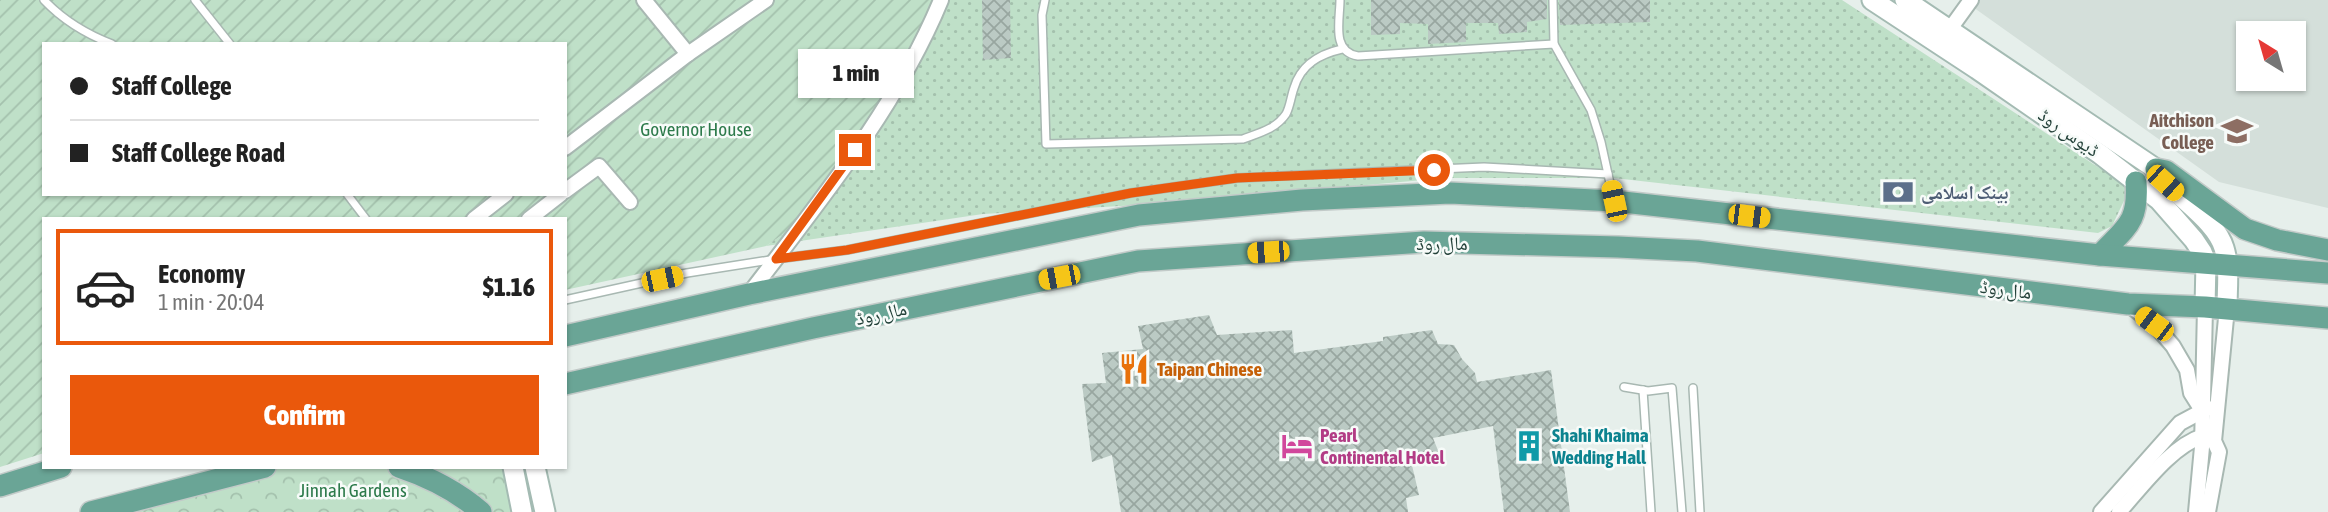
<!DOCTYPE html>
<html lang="en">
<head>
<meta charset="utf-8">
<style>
  body { margin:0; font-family:"Asap Condensed","Noto Naskh Arabic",sans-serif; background:#f6f6f6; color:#222; height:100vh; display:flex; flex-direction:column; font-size:26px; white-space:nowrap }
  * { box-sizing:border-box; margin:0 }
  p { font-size:23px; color:#767676 }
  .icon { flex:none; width:38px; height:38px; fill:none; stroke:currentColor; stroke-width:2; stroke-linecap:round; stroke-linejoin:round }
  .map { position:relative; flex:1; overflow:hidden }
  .details { position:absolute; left:42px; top:217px; width:525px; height:252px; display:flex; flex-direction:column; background:#fff; border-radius:0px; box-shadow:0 2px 5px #0004 }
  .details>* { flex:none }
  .guide { position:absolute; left:42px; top:42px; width:525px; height:154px; border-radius:0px; box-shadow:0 2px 5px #0004; display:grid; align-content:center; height:154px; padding:0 28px; background:#fff }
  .needle { width:46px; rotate:323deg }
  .fabs { position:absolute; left:2236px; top:21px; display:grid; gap:14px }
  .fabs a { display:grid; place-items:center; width:70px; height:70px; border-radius:0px; background:#fff; box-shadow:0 2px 5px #0004; font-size:35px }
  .end { position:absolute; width:32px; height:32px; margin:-16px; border:9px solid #ea580c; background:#fff; box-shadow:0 0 0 4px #fff }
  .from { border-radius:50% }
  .bubble { position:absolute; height:49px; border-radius:0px; background:#fff; box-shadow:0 2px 5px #0004; font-size:23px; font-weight:800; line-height:49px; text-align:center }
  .car { position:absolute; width:21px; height:42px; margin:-21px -10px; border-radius:9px; box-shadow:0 0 5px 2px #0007; background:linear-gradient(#f5c518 24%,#345 0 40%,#f5c518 0 76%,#345 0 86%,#f5c518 0) }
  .guide b { display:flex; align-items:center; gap:24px; height:66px; font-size:26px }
  .guide b+b { border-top:2px solid #e0e0e0 }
  .guide i { width:18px; height:18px; background:#222 }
  ul { padding:12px 0 0; list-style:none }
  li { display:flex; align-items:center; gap:21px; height:116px; margin:0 14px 10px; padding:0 14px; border:4px solid transparent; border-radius:0px }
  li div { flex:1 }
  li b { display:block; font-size:26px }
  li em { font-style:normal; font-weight:800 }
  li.active { border-color:#ea580c }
  li>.icon { width:63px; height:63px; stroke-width:1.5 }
  .cta { display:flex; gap:14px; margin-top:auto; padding:14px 28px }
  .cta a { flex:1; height:80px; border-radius:0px; background:#ea580c; color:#fff; font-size:28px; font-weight:800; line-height:80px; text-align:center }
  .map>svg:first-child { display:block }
  .built { fill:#d4dfda; fill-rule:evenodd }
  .grass { fill:url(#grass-dots) }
  .forest { fill:url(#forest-crowns) }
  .garden { fill:url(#garden-furrows); fill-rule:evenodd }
  .building { fill:url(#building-cross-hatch) }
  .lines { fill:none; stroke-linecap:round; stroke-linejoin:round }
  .service-casing { stroke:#a8b8b2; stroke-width:10 }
  .minor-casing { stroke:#a8b8b2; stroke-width:18 }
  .secondary-casing { stroke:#a4bbb3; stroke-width:23 }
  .primary-casing { stroke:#c2cac8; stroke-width:24 }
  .service { stroke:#fff; stroke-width:7 }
  .minor { stroke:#fff; stroke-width:14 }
  .secondary { stroke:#fff; stroke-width:19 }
  .primary { stroke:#6aa596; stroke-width:21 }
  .route { stroke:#ea580c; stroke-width:9 }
  .labels { text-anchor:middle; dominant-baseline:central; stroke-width:5; stroke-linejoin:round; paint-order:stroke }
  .education-label { font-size:19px; font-weight:bold; fill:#785e54; stroke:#f7fbf9; text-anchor:end }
  .park-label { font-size:19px; fill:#2d7a4b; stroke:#f7fbf9 }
  .street-label { font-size:19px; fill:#24423a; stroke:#f7fbf9 }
  .service-label { font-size:19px; font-weight:bold; fill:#4e5e75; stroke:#f7fbf9; text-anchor:start }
  .food-label { font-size:19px; font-weight:bold; fill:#c56008; stroke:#f7fbf9; text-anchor:start }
  .hotel-label { font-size:19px; font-weight:bold; fill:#b23c85; stroke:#f7fbf9; text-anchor:start }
  .culture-label { font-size:19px; font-weight:bold; fill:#0d838f; stroke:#f7fbf9; text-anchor:start }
</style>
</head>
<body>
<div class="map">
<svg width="2328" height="512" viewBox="0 0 2328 512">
  <defs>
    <pattern id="grass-dots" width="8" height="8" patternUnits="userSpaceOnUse" patternTransform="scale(1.75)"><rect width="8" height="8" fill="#bfe0c8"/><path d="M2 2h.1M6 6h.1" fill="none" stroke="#a4c1ad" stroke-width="1.8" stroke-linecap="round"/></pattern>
    <pattern id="forest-crowns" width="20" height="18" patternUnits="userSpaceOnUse" patternTransform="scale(1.75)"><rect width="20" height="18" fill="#bfe0c8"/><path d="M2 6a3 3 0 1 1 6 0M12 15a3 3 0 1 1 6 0" fill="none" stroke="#a4c1ad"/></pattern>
    <pattern id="garden-furrows" width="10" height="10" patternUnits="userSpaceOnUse" patternTransform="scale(1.75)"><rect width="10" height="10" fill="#bfe0c8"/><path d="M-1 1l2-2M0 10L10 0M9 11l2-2" fill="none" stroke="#a4c1ad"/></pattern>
    <pattern id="building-cross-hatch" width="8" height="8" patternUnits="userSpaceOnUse" patternTransform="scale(1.75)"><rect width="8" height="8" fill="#bbcac4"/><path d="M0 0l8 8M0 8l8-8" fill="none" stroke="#98a6a0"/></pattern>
  </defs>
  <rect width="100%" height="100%" fill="#e6efeb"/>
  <path class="built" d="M1963,0H2328V208L2219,182ZM2249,33H2294V79H2249Z"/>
  <polygon class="grass" points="941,0 1842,0 2130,188 2112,226 2098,233 1614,178 1446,178 1138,205 983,214 766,246 808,217"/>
  <polygon class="forest" points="280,467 504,467 513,512 116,512"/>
  <path class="garden" d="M0,0H941L927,32L808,217L766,246L565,290V219H44V453L0,467ZM44,44H565V194H44Z"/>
  <g class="building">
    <polygon points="982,0 1010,0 1011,58 983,60"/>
    <polygon points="1371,0 1547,0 1547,19 1527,22 1527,32 1499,34 1498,23 1466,23 1466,42 1428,44 1428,24 1400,23 1400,34 1371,35"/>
    <polygon points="1559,0 1650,0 1650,22 1560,25"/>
    <polygon points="1209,315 1217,335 1292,330 1294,353 1383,341 1383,337 1432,330 1438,344 1454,345 1462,359 1475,373 1477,382 1551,370 1570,512 1504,512 1493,426 1433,438 1439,453 1411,461 1419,495 1406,498 1408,512 1121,512 1112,455 1092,462 1082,384 1106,383 1102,353 1143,349 1138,326"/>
  </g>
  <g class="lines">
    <defs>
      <g id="service">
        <path d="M44,0C63,20 86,34 112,44"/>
        <polyline points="195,0 230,44"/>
        <path d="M1045,0L1042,15L1046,144L1243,139C1259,133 1276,129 1286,114C1290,107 1291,96 1294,88C1301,64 1320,54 1342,49"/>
        <path d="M1340,0C1340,20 1331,52 1358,56L1554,44L1591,110L1601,142L1613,197"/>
        <polyline points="1553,0 1554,44"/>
        <polyline points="347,194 366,219"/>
        <polyline points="565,300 687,273 776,259 847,250 1131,193 1237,178 1484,167 1608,174"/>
        <polyline points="1624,387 1648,391 1672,388 1682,512"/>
        <polyline points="1693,388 1700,512"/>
        <polyline points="1643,390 1651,512"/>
      </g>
      <g id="minor">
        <polyline points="644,0 688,54"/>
        <polyline points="1950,29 1971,0"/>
        <polyline points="565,148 688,54 766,0"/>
        <polyline points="565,191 599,166 630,202"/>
        <polyline points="474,219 506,194"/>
        <polyline points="529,219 561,194"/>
        <path d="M749,294C819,202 897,107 941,0"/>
        <polyline points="2129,305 2154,324 2173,346 2187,370 2191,393 2203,412"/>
        <polyline points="2101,512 2180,423 2208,408"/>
        <path d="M2119,512C2141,488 2171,446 2203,436"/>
        <polyline points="2196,512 2202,447 2205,307"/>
        <polyline points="2208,512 2219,452 2214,441 2227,308"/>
      </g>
      <g id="secondary">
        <polyline points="1872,0 1977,69 2100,154 2159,200 2194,240 2202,252 2206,262 2205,307"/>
        <path d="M1905,0L2156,169C2173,196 2215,218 2224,248C2230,267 2227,289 2227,308"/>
        <polyline points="513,467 522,512"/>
        <polyline points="535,467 545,512"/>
      </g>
      <g id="primary">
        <polyline points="2156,169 2166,171 2245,229 2277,240 2328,250"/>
        <path d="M2100,255C2126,227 2139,223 2136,182"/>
        <polyline points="565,336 749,294 1139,215 1302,200 1450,193 1614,201 2100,255 2328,273"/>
        <polyline points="565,384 813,328 1138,261 1424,242 1618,247 1697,251 2128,304 2205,307 2328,318"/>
        <path d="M399,467C429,477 457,491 481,512"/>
        <polyline points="0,486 61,467"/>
        <polyline points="91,512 265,467"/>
      </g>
    </defs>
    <use href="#service" class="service-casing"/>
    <use href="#minor" class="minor-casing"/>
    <use href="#secondary" class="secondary-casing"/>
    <use href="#primary" class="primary-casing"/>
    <use href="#service" class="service"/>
    <use href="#minor" class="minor"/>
    <use href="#secondary" class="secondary"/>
    <use href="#primary" class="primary"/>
  </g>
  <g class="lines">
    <polyline class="route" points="855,150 776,259 847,250 1131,193 1237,178 1434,170"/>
  </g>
  <defs>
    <symbol id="university-bare" viewBox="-9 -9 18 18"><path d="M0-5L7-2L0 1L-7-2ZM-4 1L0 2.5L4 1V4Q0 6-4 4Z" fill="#8d6e63" stroke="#f7fbf9" stroke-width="2.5" paint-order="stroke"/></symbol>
    <symbol id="bank-bare" viewBox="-9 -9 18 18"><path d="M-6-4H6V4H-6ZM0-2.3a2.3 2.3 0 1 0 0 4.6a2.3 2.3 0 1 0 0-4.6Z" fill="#5c6f8a" stroke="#f7fbf9" stroke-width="2.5" paint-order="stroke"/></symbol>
    <symbol id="restaurant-bare" viewBox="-9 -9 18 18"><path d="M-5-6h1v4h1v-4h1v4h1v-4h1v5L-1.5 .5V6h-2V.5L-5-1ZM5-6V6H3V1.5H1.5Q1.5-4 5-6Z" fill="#e8710a" stroke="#f7fbf9" stroke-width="2.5" paint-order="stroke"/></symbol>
    <symbol id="hotel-bare" viewBox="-9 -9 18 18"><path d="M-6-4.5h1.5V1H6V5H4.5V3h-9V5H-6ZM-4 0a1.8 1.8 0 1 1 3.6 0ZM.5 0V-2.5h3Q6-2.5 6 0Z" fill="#d1479c" stroke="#f7fbf9" stroke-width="2.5" paint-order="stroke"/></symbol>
    <symbol id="building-bare" viewBox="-9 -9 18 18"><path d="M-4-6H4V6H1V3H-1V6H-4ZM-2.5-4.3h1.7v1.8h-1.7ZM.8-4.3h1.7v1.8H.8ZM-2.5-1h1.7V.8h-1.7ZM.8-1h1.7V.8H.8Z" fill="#0f9aa8" stroke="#f7fbf9" stroke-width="2.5" paint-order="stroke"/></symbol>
  </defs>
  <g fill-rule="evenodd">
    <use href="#university-bare" x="2215" y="109" width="44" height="44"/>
    <use href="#bank-bare" x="1876" y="170" width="44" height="44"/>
    <use href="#restaurant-bare" x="1112" y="347" width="44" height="44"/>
    <use href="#hotel-bare" x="1275" y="424" width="44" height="44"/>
    <use href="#building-bare" x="1507" y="424" width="44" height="44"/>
  </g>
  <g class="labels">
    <g class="education-label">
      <text x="2214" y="120">Aitchison<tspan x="2214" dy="22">College</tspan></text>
    </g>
    <g class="park-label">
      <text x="696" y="129">Governor House</text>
      <text x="353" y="490">Jinnah Gardens</text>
    </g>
    <g class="street-label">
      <text transform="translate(2069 132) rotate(35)">ڈیوس روڈ</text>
      <text x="1442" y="243">مال روڈ</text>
      <text transform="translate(2006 289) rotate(7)">مال روڈ</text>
      <text transform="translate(881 313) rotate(-12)">مال روڈ</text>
    </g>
    <g class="service-label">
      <text x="1921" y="192">بینک اسلامی</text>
    </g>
    <g class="food-label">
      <text x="1157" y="369">Taipan Chinese</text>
    </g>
    <g class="hotel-label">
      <text x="1320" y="435">Pearl<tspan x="1320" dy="22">Continental Hotel</tspan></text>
    </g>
    <g class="culture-label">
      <text x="1552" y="435">Shahi Khaima<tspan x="1552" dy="22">Wedding Hall</tspan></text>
    </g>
  </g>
</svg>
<div class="fabs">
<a><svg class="needle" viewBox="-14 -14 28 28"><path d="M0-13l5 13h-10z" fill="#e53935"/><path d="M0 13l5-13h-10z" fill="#767676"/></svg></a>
</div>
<i class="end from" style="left:1434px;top:170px"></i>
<i class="end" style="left:855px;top:150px"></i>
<div class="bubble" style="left:798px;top:49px;width:116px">1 min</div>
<i class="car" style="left:2165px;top:183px;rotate:132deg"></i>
<i class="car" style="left:1614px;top:201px;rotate:348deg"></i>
<i class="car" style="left:1749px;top:216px;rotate:97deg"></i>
<i class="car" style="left:1268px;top:252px;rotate:266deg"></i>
<i class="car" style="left:1059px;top:277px;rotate:259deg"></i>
<i class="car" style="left:662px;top:279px;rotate:78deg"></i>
<i class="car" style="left:2154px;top:324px;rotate:307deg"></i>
<div class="guide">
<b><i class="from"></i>Staff College</b>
<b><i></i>Staff College Road</b>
</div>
<section class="details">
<ul>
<li class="active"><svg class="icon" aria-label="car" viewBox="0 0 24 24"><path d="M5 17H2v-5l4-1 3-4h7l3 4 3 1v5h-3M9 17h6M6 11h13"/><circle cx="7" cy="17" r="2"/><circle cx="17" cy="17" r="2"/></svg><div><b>Economy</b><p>1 min · 20:04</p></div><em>$1.16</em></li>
</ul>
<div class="cta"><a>Confirm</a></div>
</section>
</div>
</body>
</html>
